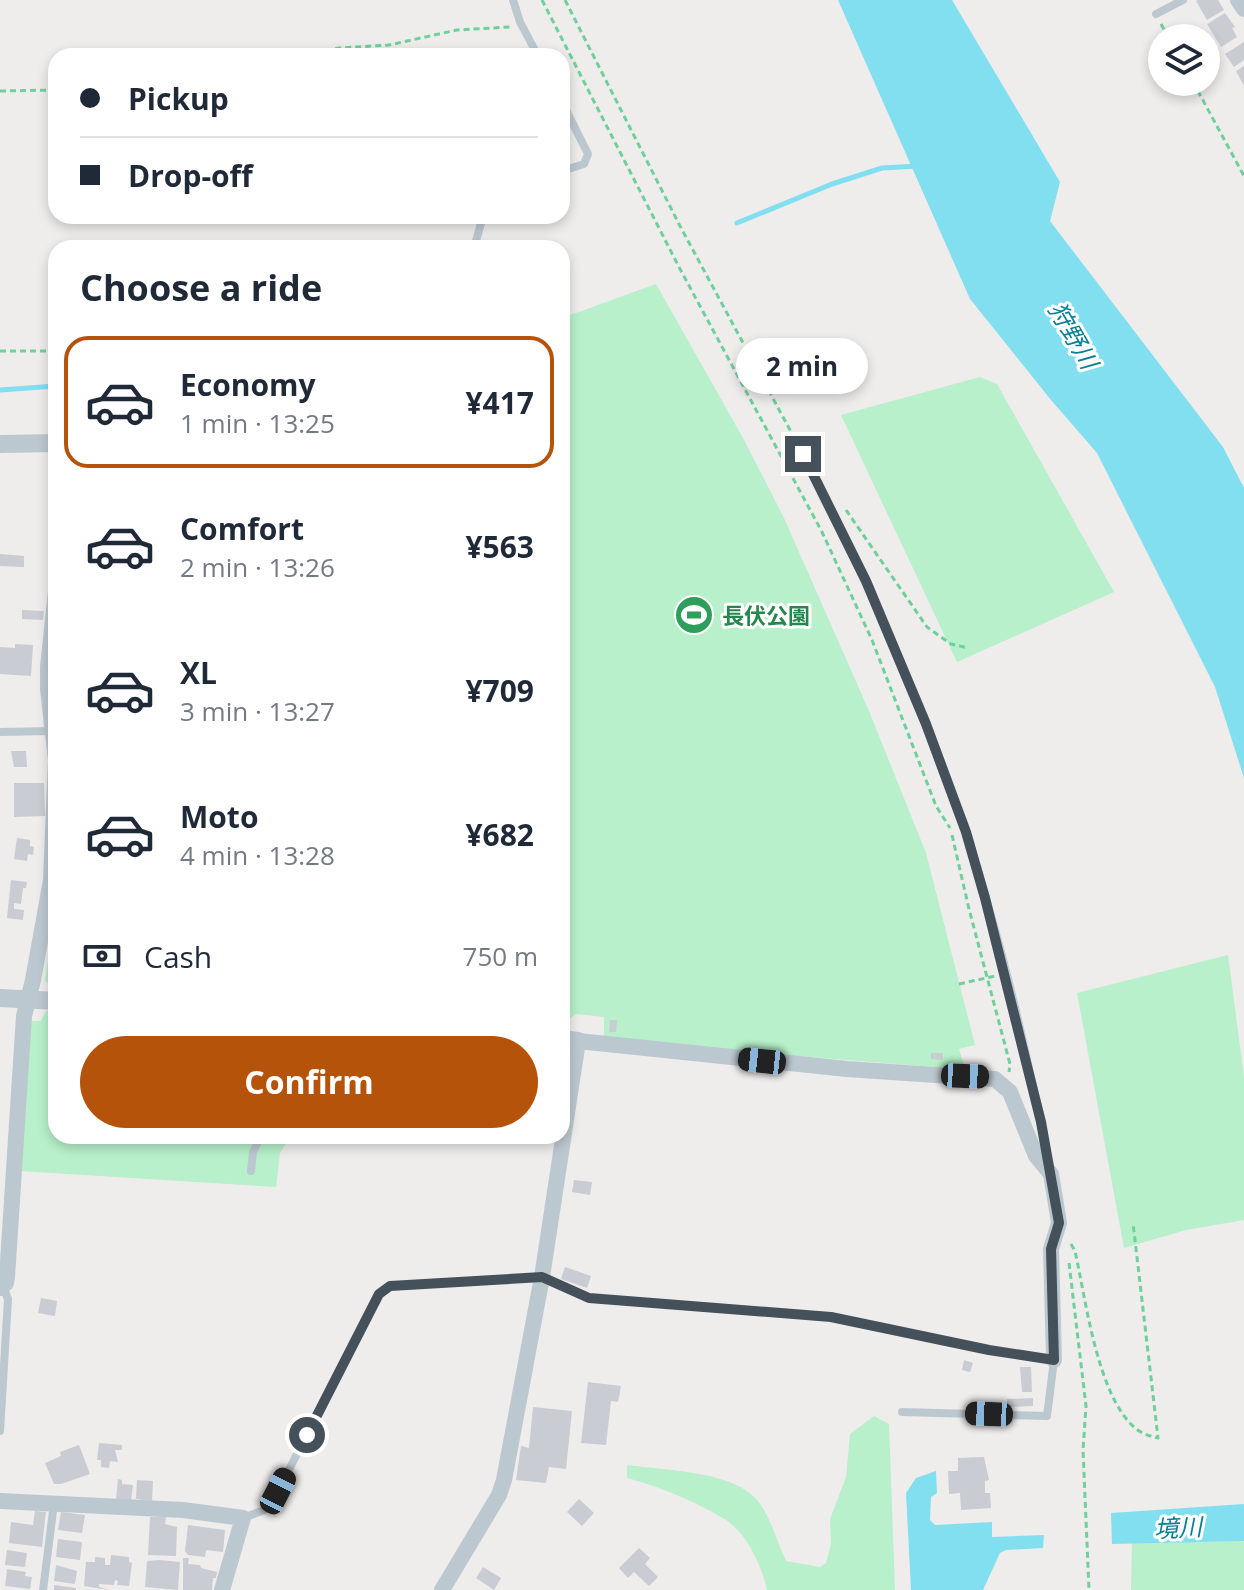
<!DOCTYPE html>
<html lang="en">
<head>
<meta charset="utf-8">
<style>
  body { margin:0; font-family:"Open Sans","Noto Sans JP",sans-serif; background:#f6f6f7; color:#1f2937; height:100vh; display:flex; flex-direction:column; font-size:30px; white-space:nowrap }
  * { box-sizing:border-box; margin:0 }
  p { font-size:26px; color:#747a83 }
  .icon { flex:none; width:44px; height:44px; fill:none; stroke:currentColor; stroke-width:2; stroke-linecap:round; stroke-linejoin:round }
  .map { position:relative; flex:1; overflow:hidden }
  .details { position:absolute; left:48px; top:240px; width:522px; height:904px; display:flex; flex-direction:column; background:#fff; border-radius:24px; box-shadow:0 4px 12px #0003 }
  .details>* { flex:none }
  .hud { position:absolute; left:48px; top:48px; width:522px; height:176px; border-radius:24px; box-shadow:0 4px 12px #0003; display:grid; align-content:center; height:176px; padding:0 32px; background:#fff }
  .fabs { position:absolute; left:1148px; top:24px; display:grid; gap:16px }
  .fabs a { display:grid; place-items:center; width:72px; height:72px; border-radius:50%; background:#fff; box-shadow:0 4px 12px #0003; font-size:40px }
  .end { position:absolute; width:36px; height:36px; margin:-18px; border:10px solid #44515b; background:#fff; box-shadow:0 0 0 4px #fff }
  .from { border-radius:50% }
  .bubble { position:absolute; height:56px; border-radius:28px; background:#fff; box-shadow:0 4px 12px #0003; font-size:26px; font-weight:700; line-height:56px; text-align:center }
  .car { position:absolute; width:24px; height:48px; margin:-24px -12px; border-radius:10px; box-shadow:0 0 6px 2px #0007; background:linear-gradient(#222 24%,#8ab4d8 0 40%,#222 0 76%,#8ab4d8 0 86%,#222 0) }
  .hud b { display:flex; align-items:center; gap:28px; height:76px; font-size:30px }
  .hud b+b { border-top:2px solid #e0e1e3 }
  .hud i { width:20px; height:20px; background:#1f2937 }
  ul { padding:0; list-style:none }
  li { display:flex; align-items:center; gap:24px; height:132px; margin:0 16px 12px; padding:0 16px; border:4px solid transparent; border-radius:24px }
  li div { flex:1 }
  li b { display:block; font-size:30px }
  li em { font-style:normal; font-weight:700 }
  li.on { border-color:#b45309 }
  li>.icon { width:72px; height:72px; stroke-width:1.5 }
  h2 { padding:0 32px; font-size:36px; line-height:96px }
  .pay { display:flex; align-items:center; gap:20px; height:88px; padding:0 32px; font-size:30px }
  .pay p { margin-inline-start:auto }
  .action { display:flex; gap:16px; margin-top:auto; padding:16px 32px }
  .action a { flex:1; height:92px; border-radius:48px; background:#b45309; color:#fff; font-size:32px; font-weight:700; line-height:92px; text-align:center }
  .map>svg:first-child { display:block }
  .green { fill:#b7f0ca }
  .water { fill:#82dff0 }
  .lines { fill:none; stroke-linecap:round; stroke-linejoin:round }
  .stream { stroke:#82dff0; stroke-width:5 }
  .building { fill:#c9ccd2 }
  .path { stroke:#6ed09a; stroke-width:3; stroke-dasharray:6 4; stroke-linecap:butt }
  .service { stroke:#bcc8d0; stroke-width:8 }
  .minor { stroke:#bcc8d0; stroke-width:16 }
  .tertiary { stroke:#bcc8d0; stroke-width:18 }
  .route { stroke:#44515b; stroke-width:10 }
  .labels { text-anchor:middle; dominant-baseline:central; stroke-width:6; stroke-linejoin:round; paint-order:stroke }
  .leisure-label { font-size:22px; font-weight:bold; fill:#27864d; stroke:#fff; text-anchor:start }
  .water-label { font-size:24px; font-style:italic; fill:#078095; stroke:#fff }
</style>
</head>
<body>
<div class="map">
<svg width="1244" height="1590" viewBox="0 0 1244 1590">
  <rect width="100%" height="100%" fill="#efecec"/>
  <g class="green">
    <polygon points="656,284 743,438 784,518 869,711 926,853 975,1045 959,1049 964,1065 948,1068 758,1053 604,1037 604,1017 576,1014 568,1020 562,1019 562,318"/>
    <polygon points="980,377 997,384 1114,592 957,662 841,415"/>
    <polygon points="56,910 56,984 48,983 45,980"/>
    <polygon points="1228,955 1244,1077 1244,1220 1186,1230 1124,1248 1077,993"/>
    <polygon points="46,1011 56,1012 56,1136 291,1136 280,1153 276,1187 20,1171 29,1021 41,1021"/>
    <path d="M874,1416L889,1424L895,1590H767C762,1567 747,1533 726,1520C701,1504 656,1485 627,1478V1465C662,1470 734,1471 757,1500C771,1517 777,1542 786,1561L820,1567L826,1563L831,1544L830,1519L846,1477L850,1434Z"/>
    <polygon points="1244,1541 1244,1590 1131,1590 1132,1543"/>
  </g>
  <g class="water">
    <polygon points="838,0 952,0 1060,182 1050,221 1223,447 1244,488 1244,778 1215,687 1097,453 1051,400 970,299"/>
    <polygon points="936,1471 937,1493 931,1497 930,1520 935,1525 992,1522 992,1537 1044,1535 1043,1548 1006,1550 1000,1553 983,1590 911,1590 906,1493 916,1478"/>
    <polygon points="1244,1504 1244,1541 1112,1544 1111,1513"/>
  </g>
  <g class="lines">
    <g class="stream">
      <polyline points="737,223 832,184 882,168 918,166"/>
      <polyline points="0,390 56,386"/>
    </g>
  </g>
  <g class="building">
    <polygon points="1198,0 1218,0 1224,10 1207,20 1196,1"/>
    <polygon points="1225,13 1235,27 1232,28 1237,37 1221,47 1207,24"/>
    <polygon points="1244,42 1244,60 1234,67 1225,54"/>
    <polygon points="1244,66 1244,86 1236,71"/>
    <polygon points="0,554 24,556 24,567 0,566"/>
    <polygon points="22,610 44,611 43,620 22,619"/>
    <polygon points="15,644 33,645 31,676 0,674 0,647 15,648"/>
    <polygon points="11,751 26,751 27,767 14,767"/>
    <polygon points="14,783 44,783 45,816 14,817"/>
    <polygon points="17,838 30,840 30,846 34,847 33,855 28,854 27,861 14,859"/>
    <polygon points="11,880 27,882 26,888 23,888 21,904 14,903 14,909 24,910 23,920 7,918"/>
    <polygon points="610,1020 617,1020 616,1032 609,1032"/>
    <polygon points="931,1053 943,1053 943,1060 931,1059"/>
    <polygon points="574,1180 592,1182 590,1195 572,1192"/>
    <polygon points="565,1267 591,1276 587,1288 561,1279"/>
    <polygon points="41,1298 57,1301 55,1316 38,1313"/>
    <polygon points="964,1360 973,1363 970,1372 962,1370"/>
    <polygon points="1020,1367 1031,1367 1032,1392 1022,1392"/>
    <polygon points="588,1382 621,1386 618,1402 611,1401 606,1445 581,1443"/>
    <polygon points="1033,1398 1033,1406 1007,1407 1007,1399"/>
    <polygon points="533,1407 572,1411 566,1469 549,1467 546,1483 516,1480 521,1446 529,1448"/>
    <polygon points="99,1443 122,1445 122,1450 115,1450 118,1462 110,1461 109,1468 101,1467 101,1460 97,1460"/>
    <polygon points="79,1445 90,1474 61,1484 54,1484 45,1463 61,1456 60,1452"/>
    <polygon points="984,1457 989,1480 985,1481 985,1493 990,1493 991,1508 961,1510 960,1493 949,1494 948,1471 958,1471 958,1458"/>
    <polygon points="118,1479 122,1480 122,1484 133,1485 131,1501 116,1500"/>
    <polygon points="137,1480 153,1481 152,1501 136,1499"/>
    <polygon points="579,1499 594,1513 582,1526 567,1512"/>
    <polygon points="35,1511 46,1512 42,1547 9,1543 11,1522 33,1525"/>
    <polygon points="61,1512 85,1515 82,1533 58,1530"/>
    <polygon points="150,1517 166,1517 165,1524 177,1527 176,1556 148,1555"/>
    <polygon points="188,1525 225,1530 223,1552 206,1550 205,1557 188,1555 185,1551"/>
    <polygon points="58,1539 82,1542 80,1560 56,1557"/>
    <polygon points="639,1548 650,1558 645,1564 658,1577 649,1586 634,1572 628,1578 619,1568"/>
    <polygon points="7,1550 27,1553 25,1567 5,1565"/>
    <polygon points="111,1555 129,1557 129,1562 132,1563 129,1586 117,1585 118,1581 115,1580 114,1585 99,1584 99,1587 109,1590 84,1586 86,1562 95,1562 95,1557 105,1558 105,1565 110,1565"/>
    <polygon points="183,1558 189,1558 188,1564 200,1565 201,1568 217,1572 216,1578 213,1578 212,1590 183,1590"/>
    <polygon points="159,1560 180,1562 178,1590 145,1587 147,1561"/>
    <polygon points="56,1565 77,1571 75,1584 54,1581"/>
    <polygon points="483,1567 501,1578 494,1590 476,1578"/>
    <polygon points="7,1569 26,1572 25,1576 32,1577 30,1589 5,1586"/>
    <polygon points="54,1585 76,1588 76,1590 54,1590"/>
  </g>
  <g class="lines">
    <g class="path">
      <polyline points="542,0 680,269 822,532 872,640 936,806 950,828"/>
      <polyline points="565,0 680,226 797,443"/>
      <polyline points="1161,24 1169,38"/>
      <polyline points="296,56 339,48 389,45 457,30 510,27"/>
      <polyline points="1193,82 1244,176"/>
      <polyline points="0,91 56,90"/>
      <polyline points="0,351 56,351"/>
      <polyline points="846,510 927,627 951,644 968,648"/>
      <polyline points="952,835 969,909 1010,1064 1009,1072"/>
      <polyline points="959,984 995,976"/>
      <path d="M1071,1244L1075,1251C1086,1300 1097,1395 1135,1428C1142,1434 1150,1436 1158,1438L1133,1223"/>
      <polyline points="1069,1263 1086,1406 1083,1450 1089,1590"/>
    </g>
    <g class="service">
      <polyline points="513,0 520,22 538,56"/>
      <polyline points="1156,14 1183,0"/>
      <polyline points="562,102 588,154 584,164 562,171"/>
      <polyline points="474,248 483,216"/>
      <path d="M803,454C865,576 922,701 965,831C1001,938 1028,1056 1049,1166"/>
      <polyline points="0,732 52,731"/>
      <polyline points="251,1171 253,1152 261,1136"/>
      <polyline points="0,1431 8,1299 3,1286"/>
      <polyline points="243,1518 267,1509 278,1491 379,1294 390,1286 542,1277 589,1298 831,1317 989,1350 1054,1360 1047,1416 902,1412"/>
      <polyline points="43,1590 54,1503"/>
    </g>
    <g class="minor">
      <polyline points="1238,0 1244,9"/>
      <polyline points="0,1288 6,1283 7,1277 24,1016 33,980 51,880 56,760 48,689 48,667 56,591"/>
      <polyline points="0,1501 183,1510 243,1518 222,1590"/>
      <polyline points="442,1590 499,1495 504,1480 542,1277 578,1041 847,1069 995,1079 1010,1092 1036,1156 1051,1174 1059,1223 1051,1249 1054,1360"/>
    </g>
    <g class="tertiary">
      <polyline points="0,444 56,443"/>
      <polyline points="0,998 56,1001"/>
      <polyline points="562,1039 578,1041"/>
    </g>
  </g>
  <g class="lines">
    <polyline class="route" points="307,1435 379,1294 390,1286 542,1277 589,1298 831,1317 989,1350 1054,1360 1051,1249 1059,1223 1041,1122 985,898 966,832 926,724 866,581 803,454"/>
  </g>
  <defs>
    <symbol id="stadium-disc" viewBox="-11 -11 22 22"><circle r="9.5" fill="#2e9e5b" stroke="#fff"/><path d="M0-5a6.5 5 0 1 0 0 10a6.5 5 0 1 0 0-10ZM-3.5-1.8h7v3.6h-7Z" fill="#fff"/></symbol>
  </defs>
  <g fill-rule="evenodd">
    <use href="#stadium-disc" x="672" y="593" width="44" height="44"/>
  </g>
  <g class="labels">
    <g class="leisure-label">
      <text x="722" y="615">長伏公園</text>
    </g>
    <g class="water-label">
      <text transform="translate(1074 335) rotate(60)">狩野川</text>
      <text transform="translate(1178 1527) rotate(-3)">境川</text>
    </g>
  </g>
</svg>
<div class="fabs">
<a><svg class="icon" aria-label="layers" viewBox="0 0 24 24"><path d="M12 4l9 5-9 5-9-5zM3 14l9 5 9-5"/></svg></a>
</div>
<i class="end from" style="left:307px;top:1435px"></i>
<i class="end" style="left:803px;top:454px"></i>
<div class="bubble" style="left:736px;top:338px;width:132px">2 min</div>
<i class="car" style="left:762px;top:1061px;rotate:276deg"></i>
<i class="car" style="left:965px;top:1076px;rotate:92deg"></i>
<i class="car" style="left:989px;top:1414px;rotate:272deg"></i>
<i class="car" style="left:278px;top:1491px;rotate:27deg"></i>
<div class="hud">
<b><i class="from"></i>Pickup</b>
<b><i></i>Drop-off</b>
</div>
<section class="details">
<h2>Choose a ride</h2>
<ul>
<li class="on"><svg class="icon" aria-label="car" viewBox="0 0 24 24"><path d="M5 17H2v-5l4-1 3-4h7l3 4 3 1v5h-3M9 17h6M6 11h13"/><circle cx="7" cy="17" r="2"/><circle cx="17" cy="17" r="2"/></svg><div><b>Economy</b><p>1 min · 13:25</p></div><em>¥417</em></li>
<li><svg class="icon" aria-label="car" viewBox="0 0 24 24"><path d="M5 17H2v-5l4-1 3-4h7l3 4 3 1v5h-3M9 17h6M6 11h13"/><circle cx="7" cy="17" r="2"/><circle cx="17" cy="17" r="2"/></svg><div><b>Comfort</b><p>2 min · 13:26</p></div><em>¥563</em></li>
<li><svg class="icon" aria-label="car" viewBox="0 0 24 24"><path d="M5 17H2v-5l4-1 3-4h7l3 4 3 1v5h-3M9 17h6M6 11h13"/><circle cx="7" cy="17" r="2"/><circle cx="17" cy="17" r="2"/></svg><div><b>XL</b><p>3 min · 13:27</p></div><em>¥709</em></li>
<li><svg class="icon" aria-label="car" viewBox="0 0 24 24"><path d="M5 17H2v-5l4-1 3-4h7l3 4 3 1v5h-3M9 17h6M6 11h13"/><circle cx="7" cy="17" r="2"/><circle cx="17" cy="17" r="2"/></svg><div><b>Moto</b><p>4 min · 13:28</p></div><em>¥682</em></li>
</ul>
<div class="pay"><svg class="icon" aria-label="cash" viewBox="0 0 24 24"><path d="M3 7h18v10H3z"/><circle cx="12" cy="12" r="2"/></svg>Cash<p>750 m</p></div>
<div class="action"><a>Confirm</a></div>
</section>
</div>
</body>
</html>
